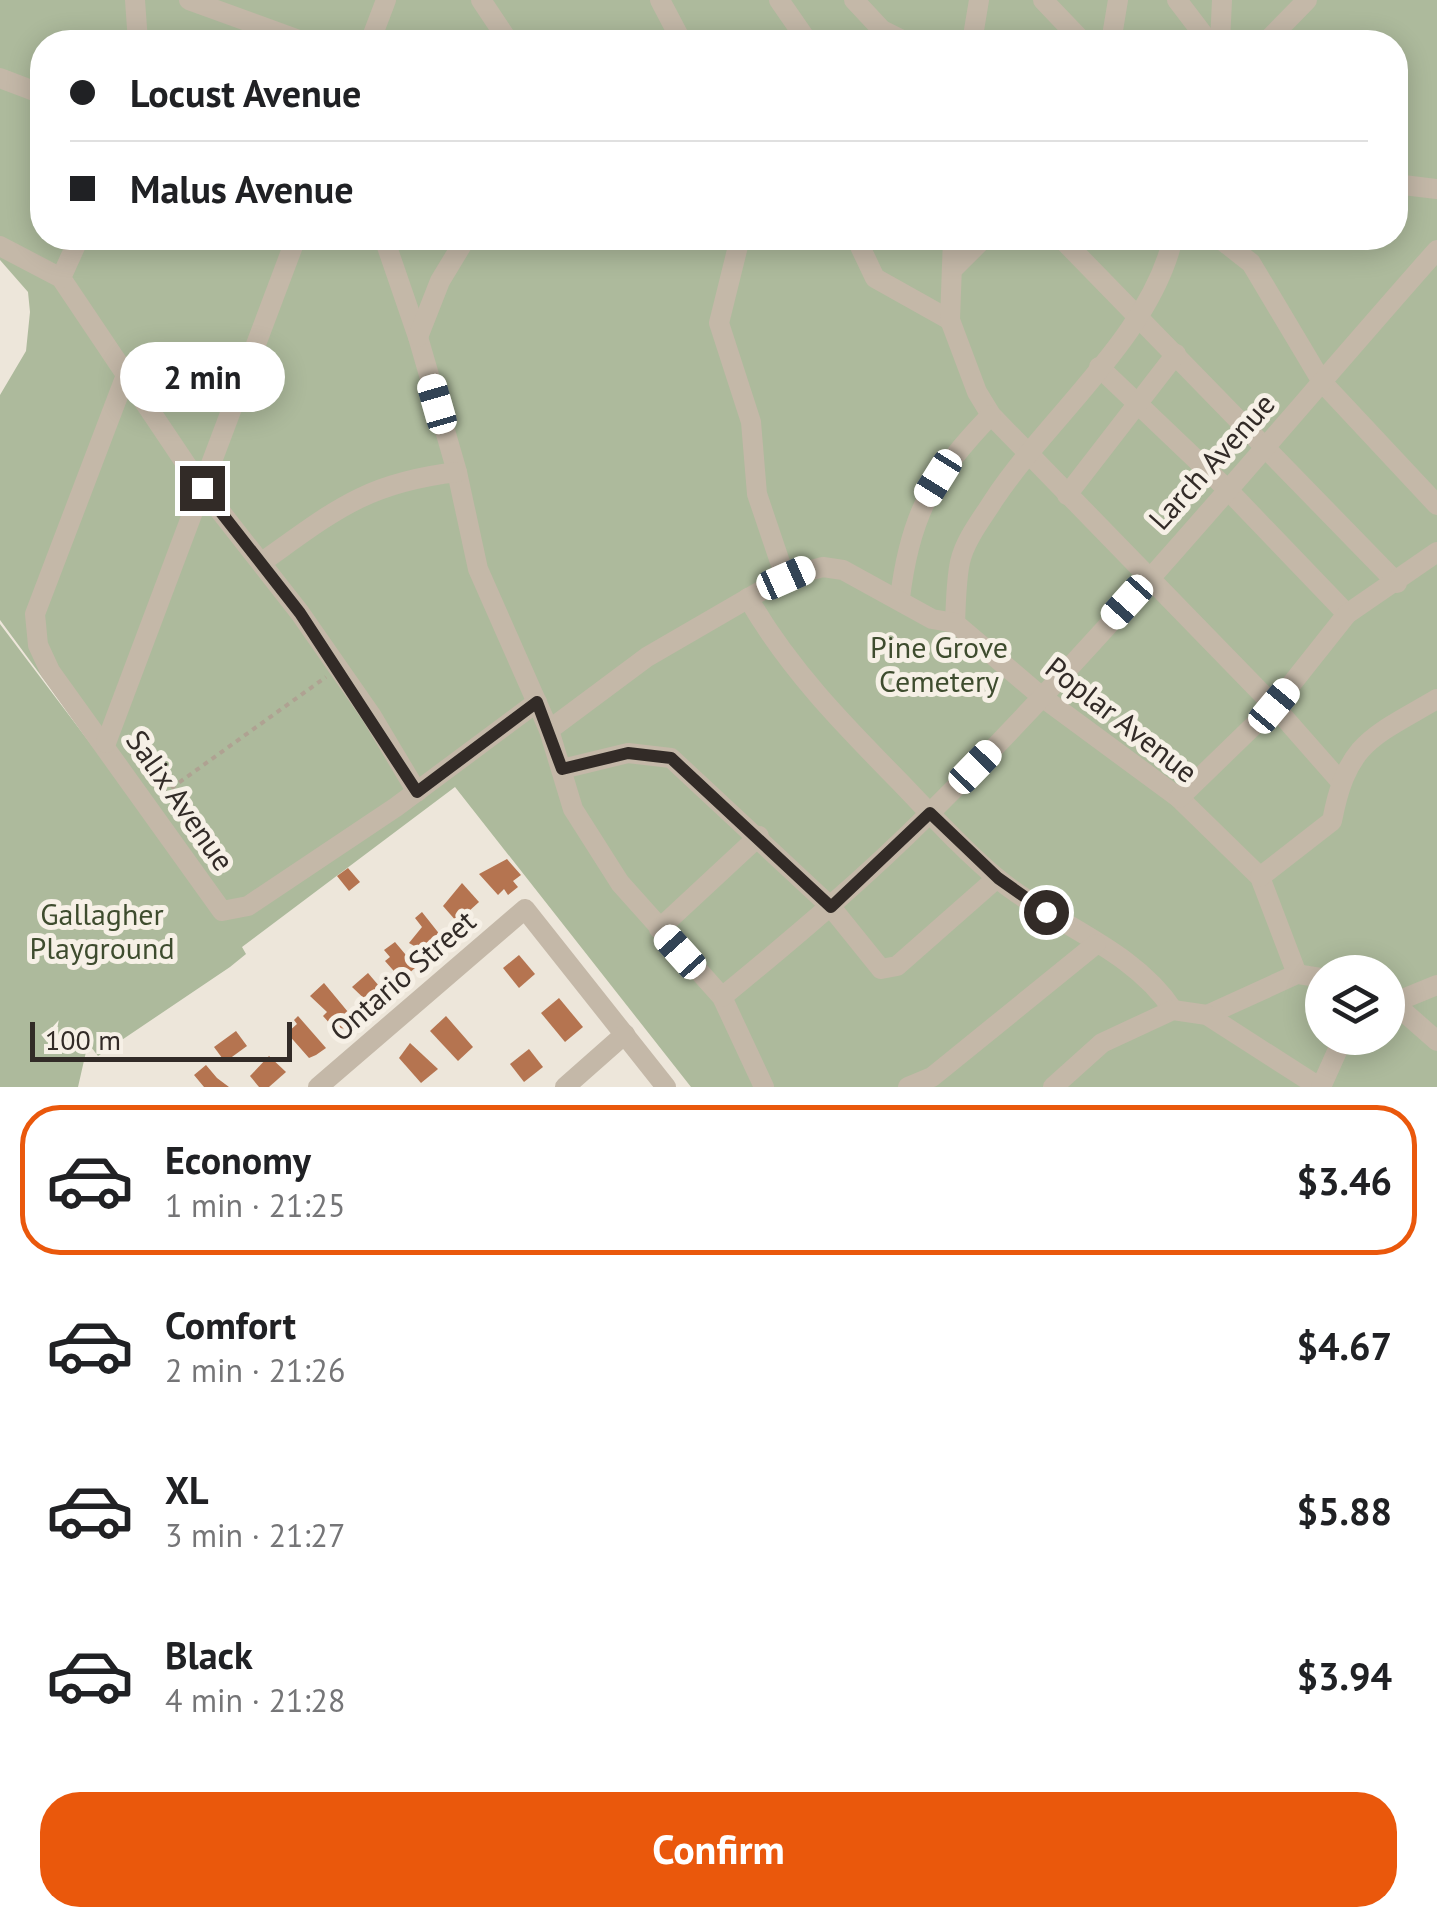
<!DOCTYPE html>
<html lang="en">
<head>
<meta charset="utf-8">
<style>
  body { margin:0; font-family:"PT Sans",sans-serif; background:#f2f2f2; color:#202124; height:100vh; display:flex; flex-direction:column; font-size:38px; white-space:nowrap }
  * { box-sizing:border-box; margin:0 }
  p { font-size:32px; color:#757577 }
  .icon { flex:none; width:55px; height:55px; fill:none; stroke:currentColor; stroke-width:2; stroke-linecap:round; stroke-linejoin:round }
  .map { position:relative; height:1087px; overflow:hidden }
  .details { display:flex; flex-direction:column; background:#fff; flex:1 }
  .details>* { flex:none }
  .hud { position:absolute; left:30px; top:30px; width:1378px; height:220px; border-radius:40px; box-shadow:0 5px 25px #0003; display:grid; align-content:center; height:220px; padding:0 40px; background:#fff }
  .fabs { position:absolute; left:1305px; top:955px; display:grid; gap:20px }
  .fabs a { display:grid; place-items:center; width:100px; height:100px; border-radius:50%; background:#fff; box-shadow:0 5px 25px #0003; font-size:50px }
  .scale { position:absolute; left:30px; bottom:25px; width:262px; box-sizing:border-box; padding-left:10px; border:5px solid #322b27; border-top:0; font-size:28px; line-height:35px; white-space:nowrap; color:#322b27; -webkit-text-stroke:8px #f6f0e6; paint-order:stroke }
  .end { position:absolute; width:45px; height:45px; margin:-22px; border:12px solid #322b27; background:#fff; box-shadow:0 0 0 5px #fff }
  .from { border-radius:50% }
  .bubble { position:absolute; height:70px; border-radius:35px; background:#fff; box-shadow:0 5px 25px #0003; font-size:32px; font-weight:700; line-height:70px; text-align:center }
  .car { position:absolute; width:30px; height:60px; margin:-30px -15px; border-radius:12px; box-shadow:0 0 8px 2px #0007; background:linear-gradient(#fff 24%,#345 0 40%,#fff 0 76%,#345 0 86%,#fff 0) }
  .hud b { display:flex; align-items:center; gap:35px; height:95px; font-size:38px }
  .hud b+b { border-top:2px solid #e0e0e0 }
  .hud i { width:25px; height:25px; background:#202124 }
  ul { padding:18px 0 0; list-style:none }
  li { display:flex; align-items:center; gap:30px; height:150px; margin:0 20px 15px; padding:0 20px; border:5px solid transparent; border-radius:40px }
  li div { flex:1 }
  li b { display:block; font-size:38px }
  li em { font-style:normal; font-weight:700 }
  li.active { border-color:#ea580c }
  li>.icon { width:90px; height:90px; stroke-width:1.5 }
  .cta { display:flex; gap:20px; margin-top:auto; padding:20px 40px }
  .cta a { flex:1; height:115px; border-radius:40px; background:#ea580c; color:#fff; font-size:40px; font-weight:700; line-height:115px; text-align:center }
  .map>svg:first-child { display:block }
  .green { fill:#adba9c; fill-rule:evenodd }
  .building { fill:#b57450 }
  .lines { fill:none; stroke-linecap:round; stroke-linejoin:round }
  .path { stroke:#afa292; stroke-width:4; stroke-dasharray:5 5; stroke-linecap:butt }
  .minor { stroke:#c4b8a8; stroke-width:20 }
  .route { stroke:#322b27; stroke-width:12 }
  .labels { text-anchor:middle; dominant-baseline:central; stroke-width:10; stroke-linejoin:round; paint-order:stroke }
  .street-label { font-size:30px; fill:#322b27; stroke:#f6f0e6 }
  .park-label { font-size:30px; fill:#3e4c2e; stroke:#f6f0e6 }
</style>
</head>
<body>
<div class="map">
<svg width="1437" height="1087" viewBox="0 0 1437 1087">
  <rect width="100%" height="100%" fill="#ede6da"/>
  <path class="green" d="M0,0H1437V1087H691L455,787L242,947L246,954L230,967L98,1056L88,1043L78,1087H0V624L115,776L0,620V395L26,351L30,312L28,292L0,260ZM42,42H1395V238H42ZM1322,972H1388V1038H1322Z"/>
  <g class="building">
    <polygon points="507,859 521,875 513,881 518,887 508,895 504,889 498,895 479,874"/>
    <polygon points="348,868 360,882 349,891 337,876"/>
    <polygon points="462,883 479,902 457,922 443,906"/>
    <polygon points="422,912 441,936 423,951 409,943 422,927 415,918"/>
    <polygon points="395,942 416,967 405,977 400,978 385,961 390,957 384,950"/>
    <polygon points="519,955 535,974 519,988 503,968"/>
    <polygon points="368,973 385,993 371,1005 352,987"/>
    <polygon points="324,983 353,1018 345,1029 332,1026 323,1016 327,1012 310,996"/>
    <polygon points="559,998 583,1027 565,1042 541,1013"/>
    <polygon points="298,1016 326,1048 316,1055 309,1058 287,1033 297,1024 294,1020"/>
    <polygon points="446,1016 473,1047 458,1061 430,1031"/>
    <polygon points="236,1031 247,1046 225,1062 214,1047"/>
    <polygon points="410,1043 438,1069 421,1083 399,1058"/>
    <polygon points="529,1049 543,1067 524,1082 510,1064"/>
    <polygon points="269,1056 286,1072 269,1087 259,1087 250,1076"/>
    <polygon points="206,1065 217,1078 229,1087 204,1087 194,1075"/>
  </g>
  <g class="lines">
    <polyline class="path" points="163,794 326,677"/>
    <g class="minor">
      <polyline points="135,0 138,42"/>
      <polyline points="189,0 304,42"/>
      <polyline points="481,0 509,42"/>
      <polyline points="660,0 682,42"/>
      <polyline points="779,0 808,42"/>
      <polyline points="854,0 882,30 906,42"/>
      <polyline points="1043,0 1083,42"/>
      <polyline points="1177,0 1209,42"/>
      <polyline points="370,42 386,0"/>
      <polyline points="972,42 979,0"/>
      <polyline points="1111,42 1118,0"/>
      <polyline points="1220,42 1222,0"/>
      <polyline points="1266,42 1307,0"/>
      <polyline points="0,78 42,94"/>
      <polyline points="1395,184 1437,189"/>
      <polyline points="384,238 418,337 457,472 478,569 549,730 573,809 620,883 722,997 764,1087"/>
      <polyline points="740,238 719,323 751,422 757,494 785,577"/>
      <polyline points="856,238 875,278 950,320"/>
      <polyline points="953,238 950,320 977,392 991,415 1274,706 1340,781"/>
      <polyline points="1061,238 1397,583"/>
      <polyline points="1219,238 1251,263 1322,382 1437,505"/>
      <polyline points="0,246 61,278 202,488 300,613 371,715 417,792"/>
      <polyline points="955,267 984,238"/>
      <polyline points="61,278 79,238"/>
      <polyline points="418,337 440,281 466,238"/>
      <polyline points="1099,367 1228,490 1347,614"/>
      <polyline points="126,375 35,614 38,645 50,671 222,911 248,906 396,807 537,702"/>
      <polyline points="1067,495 1176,354"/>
      <path d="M262,562C334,511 365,483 457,472"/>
      <path d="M748,598C788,668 842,723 899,781C930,813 962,849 997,878C1054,925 1132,948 1173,1010"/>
      <path d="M900,598C910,514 933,475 991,415"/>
      <path d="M955,623C956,603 956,581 960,562C965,540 981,520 993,501C1049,416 1150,337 1173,238"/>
      <polyline points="549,730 647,657 785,577 823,567 843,570 932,619 955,623 1042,697 1179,798 1260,877 1297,974"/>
      <polyline points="106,743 296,238"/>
      <polyline points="562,769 628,753 671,758 831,907 881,969 897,966 997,878"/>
      <polyline points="1179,798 1274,706 1347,614 1437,552"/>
      <path d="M1260,877L1332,821C1347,742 1372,737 1437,699"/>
      <polyline points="659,929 759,836"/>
      <path d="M722,997C794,938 865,878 931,812C1110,634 1270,439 1437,250"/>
      <polyline points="1388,1005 1437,985"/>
      <polyline points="1396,1005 1437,1041"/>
      <polyline points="1207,1015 1297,974 1322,978"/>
      <polyline points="318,1087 525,909 666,1087"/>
      <polyline points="565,1087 625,1034"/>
      <polyline points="908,1087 932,1077 1096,944"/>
      <polyline points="1053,1087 1102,1043 1173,1010 1207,1015 1319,1087"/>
      <polyline points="1321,1087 1343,1038"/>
    </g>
  </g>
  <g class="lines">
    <polyline class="route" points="202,488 300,613 417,792 537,702 562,769 628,753 671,758 831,907 930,813 998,878 1046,912"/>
  </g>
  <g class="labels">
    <g class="street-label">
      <text transform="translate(1211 461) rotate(-48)">Larch Avenue</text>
      <text transform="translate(1122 719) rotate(38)">Poplar Avenue</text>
      <text transform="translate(181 800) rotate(55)">Salix Avenue</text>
      <text transform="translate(402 975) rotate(-41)">Ontario Street</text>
    </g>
    <g class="park-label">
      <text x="939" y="646">Pine Grove<tspan x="939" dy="34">Cemetery</tspan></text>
      <text x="102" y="913">Gallagher<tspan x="102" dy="34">Playground</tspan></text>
    </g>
  </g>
</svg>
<div class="fabs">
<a><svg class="icon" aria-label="layers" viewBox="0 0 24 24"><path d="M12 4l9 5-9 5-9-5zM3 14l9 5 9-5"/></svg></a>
</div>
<div class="scale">100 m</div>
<i class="end from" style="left:1046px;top:912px"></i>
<i class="end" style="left:202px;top:488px"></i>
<div class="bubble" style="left:120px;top:342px;width:165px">2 min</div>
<i class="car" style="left:437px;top:404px;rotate:344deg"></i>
<i class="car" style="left:938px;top:478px;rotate:212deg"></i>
<i class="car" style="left:786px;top:578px;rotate:66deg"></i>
<i class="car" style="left:1127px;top:602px;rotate:222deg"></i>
<i class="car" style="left:1274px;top:706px;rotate:40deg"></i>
<i class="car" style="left:975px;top:767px;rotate:44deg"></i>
<i class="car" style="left:680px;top:952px;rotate:318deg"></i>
<div class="hud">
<b><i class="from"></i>Locust Avenue</b>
<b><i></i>Malus Avenue</b>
</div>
</div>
<section class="details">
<ul>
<li class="active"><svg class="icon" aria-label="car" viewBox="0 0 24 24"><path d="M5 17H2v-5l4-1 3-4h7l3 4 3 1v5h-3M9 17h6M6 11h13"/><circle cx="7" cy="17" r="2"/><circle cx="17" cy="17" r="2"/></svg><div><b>Economy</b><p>1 min · 21:25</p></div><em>$3.46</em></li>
<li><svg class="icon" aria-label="car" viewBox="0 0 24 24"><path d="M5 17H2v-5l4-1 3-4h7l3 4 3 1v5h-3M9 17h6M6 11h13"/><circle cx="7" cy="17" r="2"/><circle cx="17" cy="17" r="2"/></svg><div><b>Comfort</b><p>2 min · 21:26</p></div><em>$4.67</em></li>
<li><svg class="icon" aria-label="car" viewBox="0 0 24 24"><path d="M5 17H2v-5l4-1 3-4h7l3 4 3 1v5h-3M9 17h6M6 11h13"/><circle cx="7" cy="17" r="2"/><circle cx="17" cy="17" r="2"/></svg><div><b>XL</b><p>3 min · 21:27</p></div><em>$5.88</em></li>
<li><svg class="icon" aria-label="car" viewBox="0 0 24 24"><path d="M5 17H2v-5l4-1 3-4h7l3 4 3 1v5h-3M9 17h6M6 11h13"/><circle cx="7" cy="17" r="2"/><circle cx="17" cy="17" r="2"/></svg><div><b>Black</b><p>4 min · 21:28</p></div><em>$3.94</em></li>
</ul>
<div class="cta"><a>Confirm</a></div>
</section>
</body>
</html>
